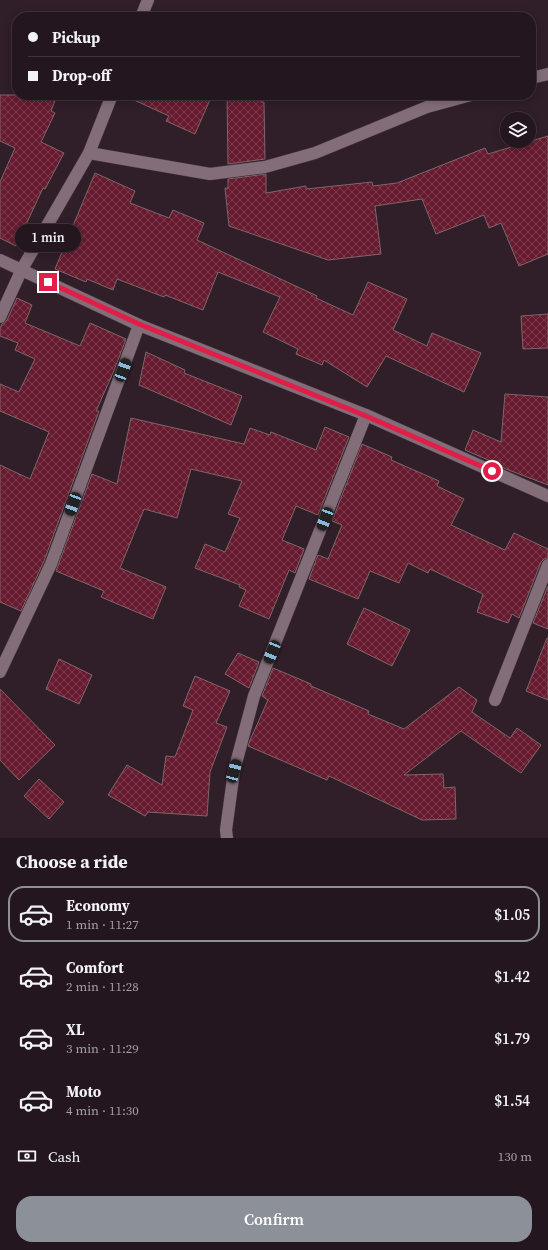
<!DOCTYPE html>
<html lang="en">
<head>
<meta charset="utf-8">
<style>
  body { margin:0; font-family:"Source Serif 4",serif; background:#30232c; color:#f1f3f6; height:100vh; display:flex; flex-direction:column; font-size:15px; white-space:nowrap }
  * { box-sizing:border-box; margin:0 }
  p { font-size:13px; color:#a39fa4 }
  .icon { flex:none; width:22px; height:22px; fill:none; stroke:currentColor; stroke-width:2; stroke-linecap:round; stroke-linejoin:round }
  .map { position:relative; height:838px; overflow:hidden }
  .panel { display:flex; flex-direction:column; background:#24161f; flex:1 }
  .panel>* { flex:none }
  .top-card { position:absolute; left:12px; top:12px; width:524px; height:88px; border-radius:16px; box-shadow:0 2px 10px #0003,0 0 0 1px #41353d; display:grid; align-content:center; height:88px; padding:0 16px; background:#24161f }
  .tools { position:absolute; left:500px; top:112px; display:grid; gap:8px }
  .tools a { display:grid; place-items:center; width:36px; height:36px; border-radius:50%; background:#24161f; box-shadow:0 2px 10px #0003,0 0 0 1px #41353d; font-size:20px }
  .end { position:absolute; width:18px; height:18px; margin:-9px; border:5px solid #e11d48; background:#fff; box-shadow:0 0 0 2px #fff }
  .from { border-radius:50% }
  .bubble { position:absolute; height:28px; border-radius:14px; background:#24161f; box-shadow:0 2px 10px #0003,0 0 0 1px #41353d; font-size:13px; font-weight:600; line-height:28px; text-align:center }
  .car { position:absolute; width:12px; height:24px; margin:-12px -6px; border-radius:5px; box-shadow:0 0 3px 1px #0007; background:linear-gradient(#222 24%,#8ab4d8 0 40%,#222 0 76%,#8ab4d8 0 86%,#222 0) }
  .top-card b { display:flex; align-items:center; gap:14px; height:38px; font-size:15px }
  .top-card b+b { border-top:1px solid #41353d }
  .top-card i { width:10px; height:10px; background:#f1f3f6 }
  ul { padding:0; list-style:none }
  li { display:flex; align-items:center; gap:12px; height:56px; margin:0 8px 6px; padding:0 8px; border:2px solid transparent; border-radius:16px }
  li div { flex:1 }
  li b { display:block; font-size:15px }
  li em { font-style:normal; font-weight:600 }
  li.current { border-color:#8c9099 }
  li>.icon { width:36px; height:36px; stroke-width:1.5 }
  h2 { padding:0 16px; font-size:18px; line-height:48px }
  .pay { display:flex; align-items:center; gap:10px; height:44px; padding:0 16px; font-size:15px }
  .pay p { margin-inline-start:auto }
  .cta { display:flex; gap:8px; margin-top:auto; padding:8px 16px }
  .cta a { flex:1; height:46px; border-radius:16px; background:#8c9099; color:#fff; font-size:16px; font-weight:600; line-height:46px; text-align:center }
  .map>svg:first-child { display:block }
  .building { fill:url(#building-cross-hatch); stroke:#7f6569 }
  .lines { fill:none; stroke-linecap:round; stroke-linejoin:round }
  .street-casing { stroke:#483943; stroke-width:13 }
  .secondary-casing { stroke:#483943; stroke-width:13 }
  .street { stroke:#836d79; stroke-width:12 }
  .secondary { stroke:#836d79; stroke-width:12 }
  .route { stroke:#e11d48; stroke-width:5 }
</style>
</head>
<body>
<div class="map">
<svg width="548" height="838" viewBox="0 0 548 838">
  <defs>
    <pattern id="building-cross-hatch" width="8" height="8" patternUnits="userSpaceOnUse"><rect width="8" height="8" fill="#671b2f"/><path d="M0 0l8 8M0 8l8-8" fill="none" stroke="#7d3b4d"/></pattern>
  </defs>
  <rect width="100%" height="100%" fill="#301e29"/>
  <g class="building">
    <polygon points="0,95 57,95 51,111 55,113 41,142 64,153 45,189 43,188 16,246 0,238 0,182 15,148 0,141"/>
    <polygon points="123,95 212,95 195,134 166,121 169,116"/>
    <polygon points="227,95 260,95 261,102 264,102 265,159 228,164"/>
    <polygon points="548,136 548,254 519,266 501,223 489,228 484,215 436,234 422,199 375,206 381,254 328,260 229,226 225,188 228,188 228,179 266,174 266,193 306,186 306,189 372,182 373,186 397,183 485,148 488,154"/>
    <polygon points="95,173 135,191 130,203 169,218 173,210 204,223 197,240 317,296 316,298 353,315 368,282 407,299 393,330 427,346 432,333 481,353 464,392 386,356 367,387 324,360 322,365 296,354 298,349 263,332 280,297 218,272 203,310 165,295 164,297 117,279 113,290 87,279 86,282 55,269"/>
    <polygon points="17,298 32,305 25,323 80,346 90,323 126,339 113,373 96,411 99,411 44,561 21,611 0,602 0,465 30,479 49,432 0,411 0,384 19,392 35,359 15,350 18,343 0,336 0,328 2,324 7,320"/>
    <polygon points="548,314 548,348 523,349 521,316"/>
    <polygon points="146,352 185,370 184,373 242,396 231,425 139,385"/>
    <polygon points="505,394 548,397 548,485 506,469 502,467 502,466 465,450 473,430 501,442"/>
    <polygon points="131,418 244,444 250,428 270,435 271,432 316,450 325,427 349,437 318,515 296,506 282,540 304,549 295,573 289,570 269,619 239,606 246,590 239,587 240,585 195,568 205,544 225,552 240,518 228,514 242,481 191,469 177,518 144,509 120,568 166,587 153,619 101,597 104,591 56,571 92,474 117,484"/>
    <polygon points="362,444 392,457 391,460 439,481 437,486 464,499 451,525 505,550 514,533 548,549 548,558 544,559 541,562 519,618 512,614 508,623 477,612 483,594 430,569 428,573 408,563 399,583 370,571 358,599 309,579 318,555 328,559 342,525 332,521"/>
    <polygon points="548,586 548,629 533,623"/>
    <polygon points="364,608 410,630 392,666 347,644"/>
    <polygon points="547,638 548,638 548,700 526,691"/>
    <polygon points="238,653 259,662 249,688 225,674"/>
    <polygon points="59,659 92,675 79,704 46,689"/>
    <polygon points="273,668 311,684 311,686 369,711 368,714 404,729 459,687 477,700 472,712 510,738 517,728 541,745 521,773 461,731 404,775 443,774 444,788 455,787 456,819 422,820 329,776 327,780 248,746 251,738 268,700 262,696"/>
    <polygon points="195,676 230,691 216,723 227,727 210,772 207,816 148,812 145,816 108,795 127,765 162,785 166,756 175,757 193,710 183,706"/>
    <polygon points="0,689 55,745 19,780 0,760"/>
    <polygon points="39,779 64,802 49,819 24,796"/>
  </g>
  <g class="lines">
    <defs>
      <g id="street">
        <polyline points="141,17 148,0"/>
        <polyline points="531,78 548,74"/>
        <polyline points="89,153 210,174 265,167 315,153 427,107 471,95"/>
        <polyline points="0,317 22,269 89,153 112,95"/>
        <polyline points="0,672 51,564 139,325"/>
        <polyline points="495,700 548,565"/>
        <polyline points="227,838 226,830 234,771 254,696 366,415"/>
      </g>
      <polyline id="secondary" points="0,260 139,325 366,415 548,496"/>
    </defs>
    <use href="#street" class="street-casing"/>
    <use href="#secondary" class="secondary-casing"/>
    <use href="#street" class="street"/>
    <use href="#secondary" class="secondary"/>
  </g>
  <g class="lines">
    <polyline class="route" points="48,282 139,324 366,416 492,471"/>
  </g>
</svg>
<div class="tools">
<a><svg class="icon" aria-label="layers" viewBox="0 0 24 24"><path d="M12 4l9 5-9 5-9-5zM3 14l9 5 9-5"/></svg></a>
</div>
<i class="end from" style="left:492px;top:471px"></i>
<i class="end" style="left:48px;top:282px"></i>
<div class="bubble" style="left:15px;top:224px;width:66px">1 min</div>
<i class="car" style="left:123px;top:370px;rotate:20deg"></i>
<i class="car" style="left:73px;top:504px;rotate:200deg"></i>
<i class="car" style="left:325px;top:519px;rotate:201deg"></i>
<i class="car" style="left:272px;top:652px;rotate:202deg"></i>
<i class="car" style="left:234px;top:771px;rotate:15deg"></i>
<div class="top-card">
<b><i class="from"></i>Pickup</b>
<b><i></i>Drop-off</b>
</div>
</div>
<section class="panel">
<h2>Choose a ride</h2>
<ul>
<li class="current"><svg class="icon" aria-label="car" viewBox="0 0 24 24"><path d="M5 17H2v-5l4-1 3-4h7l3 4 3 1v5h-3M9 17h6M6 11h13"/><circle cx="7" cy="17" r="2"/><circle cx="17" cy="17" r="2"/></svg><div><b>Economy</b><p>1 min · 11:27</p></div><em>$1.05</em></li>
<li><svg class="icon" aria-label="car" viewBox="0 0 24 24"><path d="M5 17H2v-5l4-1 3-4h7l3 4 3 1v5h-3M9 17h6M6 11h13"/><circle cx="7" cy="17" r="2"/><circle cx="17" cy="17" r="2"/></svg><div><b>Comfort</b><p>2 min · 11:28</p></div><em>$1.42</em></li>
<li><svg class="icon" aria-label="car" viewBox="0 0 24 24"><path d="M5 17H2v-5l4-1 3-4h7l3 4 3 1v5h-3M9 17h6M6 11h13"/><circle cx="7" cy="17" r="2"/><circle cx="17" cy="17" r="2"/></svg><div><b>XL</b><p>3 min · 11:29</p></div><em>$1.79</em></li>
<li><svg class="icon" aria-label="car" viewBox="0 0 24 24"><path d="M5 17H2v-5l4-1 3-4h7l3 4 3 1v5h-3M9 17h6M6 11h13"/><circle cx="7" cy="17" r="2"/><circle cx="17" cy="17" r="2"/></svg><div><b>Moto</b><p>4 min · 11:30</p></div><em>$1.54</em></li>
</ul>
<div class="pay"><svg class="icon" aria-label="cash" viewBox="0 0 24 24"><path d="M3 7h18v10H3z"/><circle cx="12" cy="12" r="2"/></svg>Cash<p>130 m</p></div>
<div class="cta"><a>Confirm</a></div>
</section>
</body>
</html>
